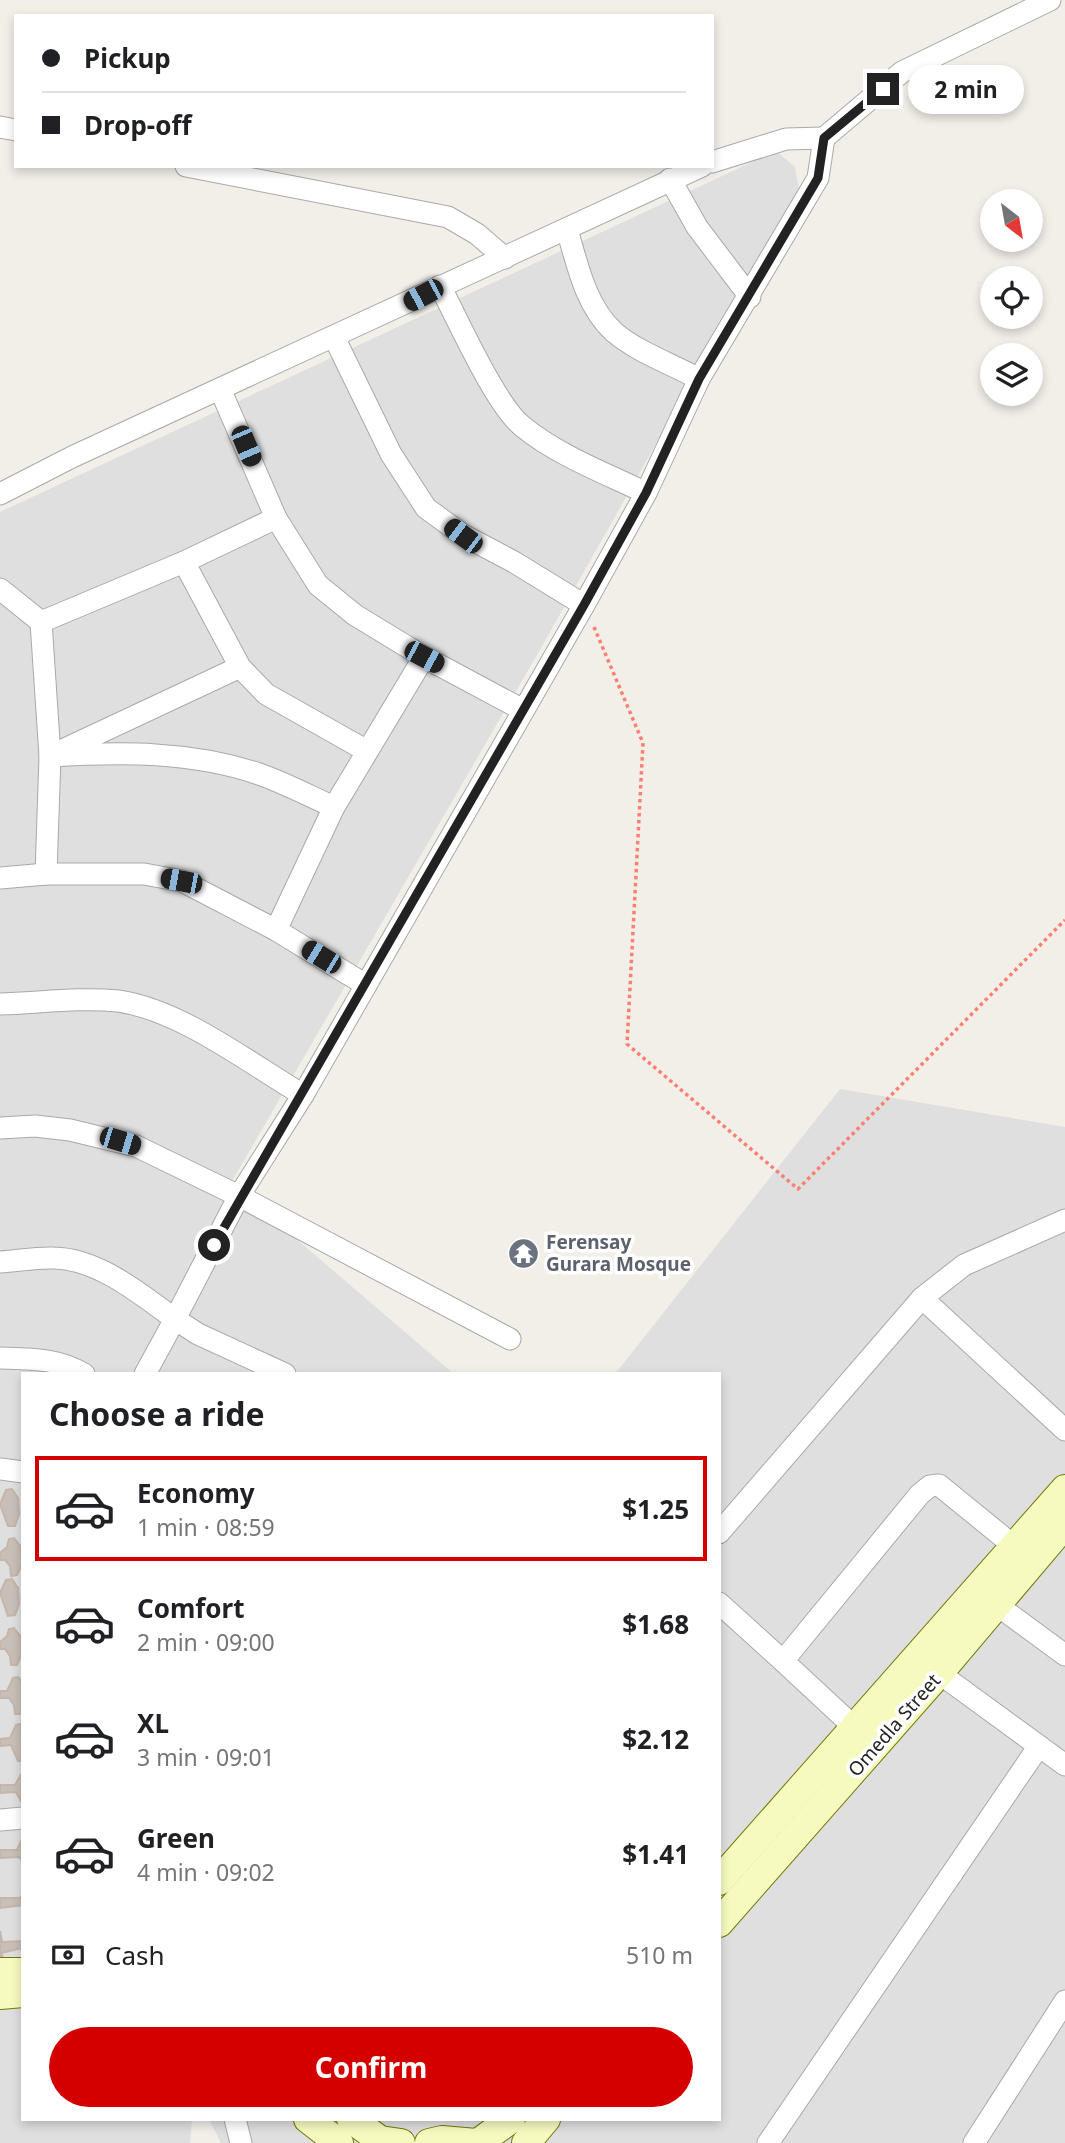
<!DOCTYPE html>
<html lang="en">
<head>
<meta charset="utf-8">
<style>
  body { margin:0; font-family:"Noto Sans",sans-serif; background:#f2f2f2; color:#202124; height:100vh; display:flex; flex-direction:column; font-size:26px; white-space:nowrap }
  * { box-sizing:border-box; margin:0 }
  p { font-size:23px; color:#757577 }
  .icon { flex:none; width:38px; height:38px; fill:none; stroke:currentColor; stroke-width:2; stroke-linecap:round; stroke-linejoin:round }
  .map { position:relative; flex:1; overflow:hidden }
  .sheet { position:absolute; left:21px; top:1372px; width:700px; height:749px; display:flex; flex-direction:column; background:#fff; border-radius:0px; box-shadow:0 4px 10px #0003 }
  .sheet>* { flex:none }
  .guide { position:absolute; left:14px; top:14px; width:700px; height:154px; border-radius:0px; box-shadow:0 4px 10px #0003; display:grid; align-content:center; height:154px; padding:0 28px; background:#fff }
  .needle { width:46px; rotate:149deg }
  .fabs { position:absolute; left:980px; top:189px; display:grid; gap:14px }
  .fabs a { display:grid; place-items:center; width:63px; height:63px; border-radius:50%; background:#fff; box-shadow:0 4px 10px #0003; font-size:35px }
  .end { position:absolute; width:32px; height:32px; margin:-16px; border:9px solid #222; background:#fff; box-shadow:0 0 0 4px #fff }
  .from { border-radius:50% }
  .bubble { position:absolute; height:49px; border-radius:24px; background:#fff; box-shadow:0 4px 10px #0003; font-size:23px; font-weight:700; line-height:49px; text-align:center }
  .car { position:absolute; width:21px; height:42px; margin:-21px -10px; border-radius:9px; box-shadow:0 0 5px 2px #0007; background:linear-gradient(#222 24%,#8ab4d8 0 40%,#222 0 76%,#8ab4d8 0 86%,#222 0) }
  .guide b { display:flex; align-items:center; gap:24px; height:66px; font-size:26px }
  .guide b+b { border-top:2px solid #e0e0e0 }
  .guide i { width:18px; height:18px; background:#202124 }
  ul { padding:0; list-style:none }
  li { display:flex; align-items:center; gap:21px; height:105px; margin:0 14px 10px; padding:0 14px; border:4px solid transparent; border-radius:0px }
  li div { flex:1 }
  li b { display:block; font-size:26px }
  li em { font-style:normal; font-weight:700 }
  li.active { border-color:#d40000 }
  li>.icon { width:63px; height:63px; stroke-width:1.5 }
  h2 { padding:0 28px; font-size:32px; line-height:84px }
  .pay { display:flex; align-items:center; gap:18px; height:77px; padding:0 28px; font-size:26px }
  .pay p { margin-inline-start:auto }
  .action { display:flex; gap:14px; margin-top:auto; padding:14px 28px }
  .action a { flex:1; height:80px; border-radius:42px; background:#d40000; color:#fff; font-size:28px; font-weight:700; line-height:80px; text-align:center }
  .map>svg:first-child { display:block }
  .residential { fill:#e0dfdf }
  .building { fill:#c7bfb8; stroke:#c4b6ab; stroke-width:2 }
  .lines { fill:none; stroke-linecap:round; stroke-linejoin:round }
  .minor-casing { stroke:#a9a9a9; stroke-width:23 }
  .secondary-casing { stroke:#707d05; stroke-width:30 }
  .path { stroke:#fa8072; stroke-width:3.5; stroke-dasharray:3.5 3.5; stroke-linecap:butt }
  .minor { stroke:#fff; stroke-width:21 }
  .secondary { stroke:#f7fabf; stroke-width:28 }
  .route { stroke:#222; stroke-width:9 }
  .labels { text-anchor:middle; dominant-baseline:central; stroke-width:7; stroke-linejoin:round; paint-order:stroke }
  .worship-label { font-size:19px; font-weight:bold; fill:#5b616d; stroke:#fff; text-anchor:start }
  .street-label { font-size:19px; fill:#222; stroke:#fff }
</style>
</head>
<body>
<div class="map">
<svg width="1065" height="2143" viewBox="0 0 1065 2143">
  <rect width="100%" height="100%" fill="#f2efe9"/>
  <g class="residential">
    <polygon points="776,151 795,167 799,190 541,648 231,1183 454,1374 23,1374 23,2119 192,2119 190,2143 0,2143 0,512"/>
    <polygon points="840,1089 1065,1127 1065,2143 221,2143 209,2119 719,2119 719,1374 615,1374"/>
  </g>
  <g class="building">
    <polygon points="12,1489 18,1498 19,1514 15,1526 8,1526 0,1504 6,1490"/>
    <polygon points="14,1538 21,1547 22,1564 17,1575 11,1576 10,1566 5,1560 0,1560 0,1553 7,1547 9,1539"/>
    <polygon points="12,1579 18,1588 19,1604 15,1615 8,1616 0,1593 6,1580"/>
    <polygon points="14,1628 21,1637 22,1653 17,1665 11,1665 10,1656 5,1649 0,1649 0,1642 7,1636 9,1629"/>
    <polygon points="18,1677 23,1683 23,1710 21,1714 15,1714 14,1705 9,1698 0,1698 0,1691 7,1691 13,1678"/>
    <polygon points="21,1724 23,1761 18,1761 11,1745 0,1746 0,1739 10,1738 16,1725"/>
    <polygon points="23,1771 23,1805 16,1792 0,1793 0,1785 15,1785"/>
    <polygon points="23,1837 23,1862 19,1857 0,1858 0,1850 17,1850"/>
    <polygon points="23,1894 23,1905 0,1908 0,1898 20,1898"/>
    <polygon points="0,1931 2,1942 23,1941 23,1948 1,1953 4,1960 0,1967"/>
  </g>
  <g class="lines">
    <defs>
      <g id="minor">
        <polyline points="0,127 16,130"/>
        <polyline points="712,162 786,139 824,138"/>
        <polyline points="186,166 448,217 477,234 505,258"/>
        <polyline points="670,179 697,227 750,297"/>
        <path d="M567,229C577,264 586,307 614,332C637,352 672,364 699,379"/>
        <path d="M440,286C458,320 495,404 522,426C557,455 605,473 646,493"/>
        <polyline points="334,337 391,454 426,508 463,535 514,562 584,605"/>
        <polyline points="220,389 276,518 318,585 355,615 424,657 523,710"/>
        <polyline points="0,494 72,457 702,166"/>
        <polyline points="184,562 276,518"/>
        <polyline points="0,589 41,622 184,562 240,667 266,694 367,751"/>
        <polyline points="41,622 50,756 46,874 144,874 182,881 276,930"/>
        <path d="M240,667L50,756C121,752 191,751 259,774C285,783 309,796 334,807"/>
        <polyline points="0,878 46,874"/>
        <polyline points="366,985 276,930 334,807 424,657"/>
        <path d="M0,1004C38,1003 80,997 118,1001C181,1010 249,1063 303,1095"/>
        <polyline points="0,1128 35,1126 70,1130 136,1146 239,1196 510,1339"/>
        <path d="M0,1262C18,1261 37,1257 54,1258C99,1259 140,1294 175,1319L145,1374"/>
        <polyline points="922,1298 1065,1430"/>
        <path d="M0,1358C30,1359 58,1358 84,1374"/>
        <polyline points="285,1374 198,1334 175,1319 239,1196 303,1095 584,605 646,493 699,379 818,178 824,138 902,72 1050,0"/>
        <polyline points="0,1469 23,1472"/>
        <polyline points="719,1533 922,1298 964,1265 1065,1220"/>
        <polyline points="719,1603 783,1661"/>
        <polyline points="997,1605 1065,1655"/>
        <polyline points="939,1673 1065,1765"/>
        <polyline points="853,1726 783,1661 920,1494 930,1486 939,1485 1014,1546"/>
        <polyline points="0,1820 23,1818"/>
        <polyline points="235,2119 241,2143"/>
        <polyline points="768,2143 1039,1746"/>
        <polyline points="974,2143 1065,2001"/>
      </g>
      <g id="secondary">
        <polyline points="719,1881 1065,1489"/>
        <polyline points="719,1923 939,1673 1065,1524"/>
        <polyline points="0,1972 23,1972"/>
        <polyline points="0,1995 23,1993"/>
        <polyline points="308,2119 339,2143"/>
        <polyline points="351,2119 380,2140 401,2143"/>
        <polyline points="429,2143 442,2140 476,2143"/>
        <polyline points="478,2143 511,2119"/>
        <polyline points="526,2143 546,2119"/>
      </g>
    </defs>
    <use href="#minor" class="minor-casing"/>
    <use href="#secondary" class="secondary-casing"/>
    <polyline class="path" points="594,627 643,743 627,1044 798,1189 1065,920"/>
    <use href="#minor" class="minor"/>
    <use href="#secondary" class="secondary"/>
  </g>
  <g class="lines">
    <polyline class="route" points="214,1245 584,605 646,493 699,379 818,178 824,138 883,89"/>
  </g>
  <defs>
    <symbol id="temple-disc" viewBox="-11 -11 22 22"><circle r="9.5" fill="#6b7280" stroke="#fff"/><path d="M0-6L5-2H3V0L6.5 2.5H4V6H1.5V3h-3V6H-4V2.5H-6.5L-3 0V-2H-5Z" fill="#fff"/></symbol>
  </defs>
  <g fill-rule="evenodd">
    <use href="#temple-disc" x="506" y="1236" width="35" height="35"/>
  </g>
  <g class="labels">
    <g class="worship-label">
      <text x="546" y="1242">Ferensay<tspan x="546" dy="22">Gurara Mosque</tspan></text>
    </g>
    <g class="street-label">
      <text transform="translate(894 1725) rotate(-49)">Omedla Street</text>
    </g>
  </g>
</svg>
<div class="fabs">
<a><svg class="needle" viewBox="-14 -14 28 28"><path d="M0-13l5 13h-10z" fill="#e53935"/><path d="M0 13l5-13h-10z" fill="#757577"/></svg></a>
<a><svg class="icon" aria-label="locate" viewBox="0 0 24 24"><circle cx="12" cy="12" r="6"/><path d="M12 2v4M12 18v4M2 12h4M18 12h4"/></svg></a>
<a><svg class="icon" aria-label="layers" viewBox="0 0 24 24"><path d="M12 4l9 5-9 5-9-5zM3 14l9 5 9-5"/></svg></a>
</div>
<i class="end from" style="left:214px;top:1245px"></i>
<i class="end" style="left:883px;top:89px"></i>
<div class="bubble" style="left:908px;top:65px;width:116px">2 min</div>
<i class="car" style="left:423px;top:295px;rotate:242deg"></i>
<i class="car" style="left:246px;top:446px;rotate:157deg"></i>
<i class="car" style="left:463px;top:536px;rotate:307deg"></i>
<i class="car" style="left:424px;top:657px;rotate:118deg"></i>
<i class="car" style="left:181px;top:881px;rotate:281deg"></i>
<i class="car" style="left:321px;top:957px;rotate:301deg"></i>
<i class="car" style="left:120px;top:1141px;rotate:107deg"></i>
<div class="guide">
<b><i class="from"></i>Pickup</b>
<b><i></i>Drop-off</b>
</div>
<section class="sheet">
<h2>Choose a ride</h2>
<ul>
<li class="active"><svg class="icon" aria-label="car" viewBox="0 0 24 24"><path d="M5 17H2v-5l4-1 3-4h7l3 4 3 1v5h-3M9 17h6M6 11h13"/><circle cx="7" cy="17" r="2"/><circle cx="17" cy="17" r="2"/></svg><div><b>Economy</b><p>1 min · 08:59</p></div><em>$1.25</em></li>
<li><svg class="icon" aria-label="car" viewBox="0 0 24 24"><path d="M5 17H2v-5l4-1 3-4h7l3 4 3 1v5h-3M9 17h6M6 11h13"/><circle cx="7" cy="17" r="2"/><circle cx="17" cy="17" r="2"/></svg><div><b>Comfort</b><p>2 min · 09:00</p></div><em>$1.68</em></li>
<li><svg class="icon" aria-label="car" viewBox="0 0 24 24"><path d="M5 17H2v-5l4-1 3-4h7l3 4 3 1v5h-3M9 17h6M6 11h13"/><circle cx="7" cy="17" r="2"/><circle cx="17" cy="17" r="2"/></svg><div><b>XL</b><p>3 min · 09:01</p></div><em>$2.12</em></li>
<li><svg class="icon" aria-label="car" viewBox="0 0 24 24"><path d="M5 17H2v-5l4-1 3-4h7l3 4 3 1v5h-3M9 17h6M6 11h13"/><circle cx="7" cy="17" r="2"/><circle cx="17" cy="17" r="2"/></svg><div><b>Green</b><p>4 min · 09:02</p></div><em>$1.41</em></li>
</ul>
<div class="pay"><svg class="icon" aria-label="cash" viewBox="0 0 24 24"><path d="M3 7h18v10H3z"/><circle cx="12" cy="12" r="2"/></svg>Cash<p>510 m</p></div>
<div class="action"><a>Confirm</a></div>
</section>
</div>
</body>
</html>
